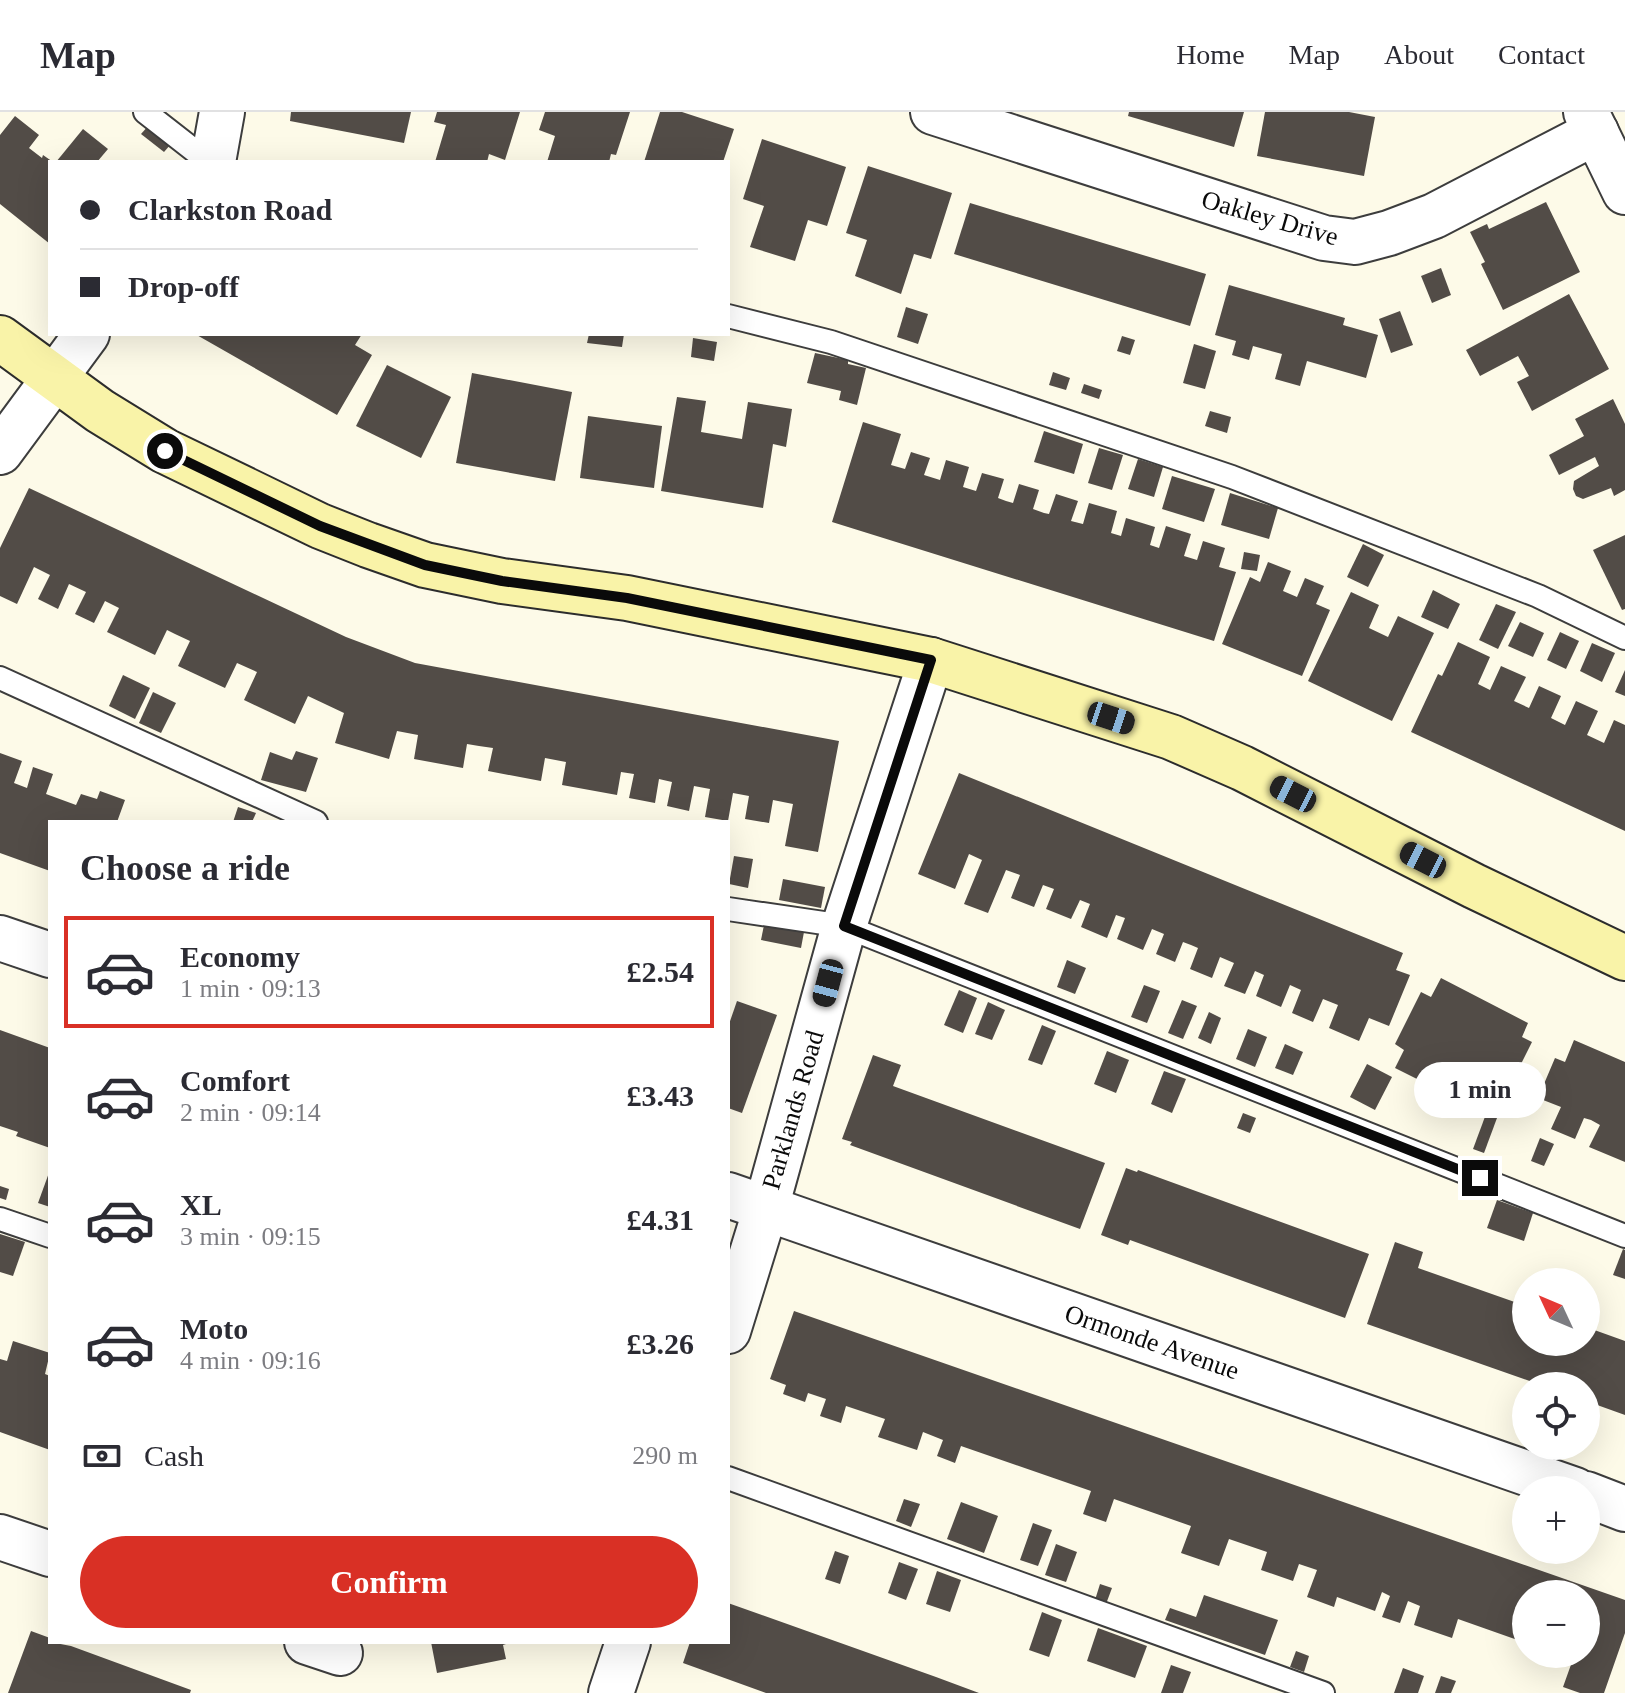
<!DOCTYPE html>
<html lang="en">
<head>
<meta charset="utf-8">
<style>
  body { margin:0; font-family:"Times New Roman",serif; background:#f2f2f3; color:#2b2b33; height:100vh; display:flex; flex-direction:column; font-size:30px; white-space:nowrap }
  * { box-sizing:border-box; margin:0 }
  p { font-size:26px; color:#7c7c81 }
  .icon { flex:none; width:44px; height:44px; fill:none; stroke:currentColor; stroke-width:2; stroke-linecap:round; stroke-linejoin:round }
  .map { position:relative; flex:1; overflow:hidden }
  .side { position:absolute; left:48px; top:708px; width:682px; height:824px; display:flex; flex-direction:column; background:#fff; border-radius:0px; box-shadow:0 8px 32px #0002 }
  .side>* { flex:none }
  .hud { position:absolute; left:48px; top:48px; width:682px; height:176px; border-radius:0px; box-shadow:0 8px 32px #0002; display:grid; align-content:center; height:176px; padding:0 32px; background:#fff }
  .needle { width:52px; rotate:314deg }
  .tools { position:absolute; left:1512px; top:1156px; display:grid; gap:16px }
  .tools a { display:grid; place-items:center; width:88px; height:88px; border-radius:50%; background:#fff; box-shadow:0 8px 32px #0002; font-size:40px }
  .end { position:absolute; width:36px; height:36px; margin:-18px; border:10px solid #0a0a0a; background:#fff; box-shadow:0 0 0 4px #fff }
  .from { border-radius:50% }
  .bubble { position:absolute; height:56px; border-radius:28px; background:#fff; box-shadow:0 8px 32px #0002; font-size:26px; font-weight:600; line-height:56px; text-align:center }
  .car { position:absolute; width:24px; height:48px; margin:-24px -12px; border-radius:10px; box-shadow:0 0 6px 2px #0007; background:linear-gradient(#222 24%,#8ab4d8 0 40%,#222 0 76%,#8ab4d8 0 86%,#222 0) }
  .hud b { display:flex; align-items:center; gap:28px; height:76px; font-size:30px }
  .hud b+b { border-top:2px solid #e1e1e2 }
  .hud i { width:20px; height:20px; background:#2b2b33 }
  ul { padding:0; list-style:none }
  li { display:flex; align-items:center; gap:24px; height:112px; margin:0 16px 12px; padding:0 16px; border:4px solid transparent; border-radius:0px }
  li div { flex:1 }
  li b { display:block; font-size:30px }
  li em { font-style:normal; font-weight:600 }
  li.active { border-color:#d93025 }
  li>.icon { width:72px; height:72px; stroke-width:1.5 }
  h2 { padding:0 32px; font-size:36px; line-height:96px }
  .pay { display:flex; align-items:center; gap:20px; height:88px; padding:0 32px; font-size:30px }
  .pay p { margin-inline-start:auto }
  .cta { display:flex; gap:16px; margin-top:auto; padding:16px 32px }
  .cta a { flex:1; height:92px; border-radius:48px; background:#d93025; color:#fff; font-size:32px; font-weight:600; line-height:92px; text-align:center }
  header { display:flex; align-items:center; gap:48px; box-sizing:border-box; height:112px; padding:0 40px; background:#fff; border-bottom:2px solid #e1e1e2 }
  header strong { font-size:38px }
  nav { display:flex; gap:44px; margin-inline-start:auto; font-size:28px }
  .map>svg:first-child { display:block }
  .building { fill:#524c47 }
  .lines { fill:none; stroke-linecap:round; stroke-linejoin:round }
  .service-casing { stroke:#3d3d3d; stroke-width:26 }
  .minor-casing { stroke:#3d3d3d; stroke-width:48 }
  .secondary-casing { stroke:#2c2c2c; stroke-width:48 }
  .service { stroke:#fff; stroke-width:22 }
  .minor { stroke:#fff; stroke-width:44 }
  .secondary { stroke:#f9f3a8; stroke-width:44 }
  .route { stroke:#0a0a0a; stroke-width:10 }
  .labels { text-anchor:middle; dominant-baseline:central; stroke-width:8; stroke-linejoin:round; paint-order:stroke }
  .street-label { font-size:26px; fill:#0a0a0a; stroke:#fff }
</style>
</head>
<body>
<header>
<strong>Map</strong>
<nav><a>Home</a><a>Map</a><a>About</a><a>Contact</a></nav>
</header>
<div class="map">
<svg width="1625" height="1581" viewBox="0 0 1625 1581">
  <rect width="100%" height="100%" fill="#fdfae8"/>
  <g class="building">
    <polygon points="291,0 411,0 404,31 290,9"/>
    <polygon points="437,0 520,0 505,48 489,42 487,50 435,50 446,13 434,10"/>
    <polygon points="545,0 630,0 616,43 611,42 609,50 547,50 555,24 539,18"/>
    <polygon points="660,0 682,0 734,17 723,50 644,50"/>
    <polygon points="1129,0 1244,0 1234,35 1128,4"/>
    <polygon points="1265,0 1349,0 1375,5 1364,64 1257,44"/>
    <polygon points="15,4 39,23 29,36 42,46 43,43 53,50 50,50 50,132 0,92 0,23"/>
    <polygon points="149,13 171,32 164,40 141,22"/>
    <polygon points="83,17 108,37 97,50 56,50"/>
    <polygon points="762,27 846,55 827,114 808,108 795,149 750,135 764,94 743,87"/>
    <polygon points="868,54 952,81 931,147 914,142 901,182 855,164 867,128 846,121"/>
    <polygon points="1546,90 1580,160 1503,198 1481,152 1485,150 1470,120 1487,112 1489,117"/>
    <polygon points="970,91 1206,162 1190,214 954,142"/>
    <polygon points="1441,156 1451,183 1432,191 1421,164"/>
    <polygon points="1229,173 1345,206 1343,213 1378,223 1366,266 1307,249 1300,274 1275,267 1282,242 1253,234 1249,248 1232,243 1236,229 1215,223"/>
    <polygon points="1569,182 1609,257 1532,299 1517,270 1529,264 1518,244 1480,264 1466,238"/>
    <polygon points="906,195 928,202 918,232 897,225"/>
    <polygon points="1400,199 1413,233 1391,241 1379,207"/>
    <polygon points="195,222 362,222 355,233 372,243 337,303"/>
    <polygon points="589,222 624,222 622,235 587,231"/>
    <polygon points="1122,224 1135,228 1130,243 1117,239"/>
    <polygon points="693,226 717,230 714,249 691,245"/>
    <polygon points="1194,232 1216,239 1205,277 1183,271"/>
    <polygon points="815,241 848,248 848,252 866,256 857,293 839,288 841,279 807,271"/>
    <polygon points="387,253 451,285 421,346 356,314"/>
    <polygon points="1053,260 1070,266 1066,278 1049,273"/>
    <polygon points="472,261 572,280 555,369 456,351"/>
    <polygon points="1084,272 1102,278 1099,287 1081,281"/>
    <polygon points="677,285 706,289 701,320 742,327 748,290 792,297 786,335 773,332 763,396 661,379"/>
    <polygon points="1613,287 1625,312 1625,378 1614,384 1611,376 1583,387 1576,384 1573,377 1574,369 1599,354 1595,345 1559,363 1549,343 1584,324 1575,307"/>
    <polygon points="1210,299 1231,305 1227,321 1205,314"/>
    <polygon points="588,304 662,314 654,376 580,366"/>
    <polygon points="863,310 901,322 891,353 905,357 911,340 930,346 924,363 940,368 946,348 969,355 963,375 976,379 982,361 1004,367 998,386 1006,389 1013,391 1019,372 1039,378 1033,397 1044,401 1049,402 1056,382 1078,389 1071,409 1083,412 1089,391 1117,399 1111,421 1121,424 1126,406 1155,415 1150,433 1159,436 1166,414 1191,422 1184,444 1197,448 1203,429 1225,436 1219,455 1236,460 1214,529 832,410"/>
    <polygon points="1044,319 1083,332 1074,362 1034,350"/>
    <polygon points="1099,336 1123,343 1112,378 1088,371"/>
    <polygon points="1138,347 1163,355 1154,385 1128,377"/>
    <polygon points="1172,364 1215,377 1204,410 1162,397"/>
    <polygon points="29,376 346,525 415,551 839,629 818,740 785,734 793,692 773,688 769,711 745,707 749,684 733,681 728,709 705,705 710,677 694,674 689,699 667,694 672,670 659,667 655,691 629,686 634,662 621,660 617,683 562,673 566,650 545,646 541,669 488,659 493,636 479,634 467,632 463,656 414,647 418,623 397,619 389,647 335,631 344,601 308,584 295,612 244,588 257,560 237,551 225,576 178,554 190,529 175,522 167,518 155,543 107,520 119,496 105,489 94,511 75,502 86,480 69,472 58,497 38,487 50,463 34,455 17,492 0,484 0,436"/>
    <polygon points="1230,381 1278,396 1269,427 1221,413"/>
    <polygon points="1625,423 1625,497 1622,498 1593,438"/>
    <polygon points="1363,432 1384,443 1368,475 1347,465"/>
    <polygon points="1244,440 1260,443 1257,459 1241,457"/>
    <polygon points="1268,450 1291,459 1283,479 1297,485 1305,466 1324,474 1316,492 1330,498 1302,564 1222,532 1250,465 1260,470"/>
    <polygon points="1433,478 1460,492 1448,517 1421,505"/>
    <polygon points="1351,480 1379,493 1369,516 1388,525 1398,504 1434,521 1392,609 1308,569"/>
    <polygon points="1496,492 1516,500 1498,537 1479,528"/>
    <polygon points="1520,510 1544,521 1533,545 1508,534"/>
    <polygon points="1560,520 1579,529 1566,557 1547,548"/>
    <polygon points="1458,530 1490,545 1478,572 1490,578 1501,554 1526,565 1514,589 1529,596 1539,574 1561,584 1551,606 1565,613 1576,589 1598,599 1587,623 1604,631 1614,608 1625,613 1625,719 1411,620 1438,562 1442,564"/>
    <polygon points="1592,531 1615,541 1602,570 1580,559"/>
    <polygon points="1625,558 1625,584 1615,580"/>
    <polygon points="123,563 150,576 135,607 109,594"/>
    <polygon points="153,580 176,591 161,621 139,611"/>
    <polygon points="296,639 318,646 306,680 261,668 270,640 292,648"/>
    <polygon points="0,641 22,649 14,671 27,676 33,655 53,662 46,682 76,693 81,682 97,687 100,679 125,688 117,710 50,710 50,759 0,741"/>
    <polygon points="959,661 1403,841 1396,858 1410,863 1389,914 1369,906 1359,929 1329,916 1338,893 1323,887 1313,910 1292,901 1301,878 1290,873 1281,895 1256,884 1264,863 1255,859 1245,882 1224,874 1234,851 1220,845 1212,866 1190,857 1198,836 1191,833 1183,830 1175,850 1156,842 1164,822 1152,817 1143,838 1117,827 1125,806 1116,803 1107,826 1081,815 1090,792 1080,788 1071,807 1046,797 1054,777 1043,773 1034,795 1011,786 1020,763 1006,758 988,801 964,792 982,748 969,742 955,777 918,762"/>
    <polygon points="238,695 256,701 252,710 233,710"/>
    <polygon points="734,744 753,747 748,776 729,772"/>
    <polygon points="783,767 825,775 821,796 779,788"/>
    <polygon points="764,813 804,820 801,836 761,828"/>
    <polygon points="1067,848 1086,856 1075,882 1057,875"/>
    <polygon points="1441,866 1528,911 1522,925 1532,930 1503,988 1492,982 1483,1001 1450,984 1459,965 1448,960 1438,955 1429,973 1395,956 1404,938 1395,932 1421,880 1431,885"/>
    <polygon points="1144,873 1160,879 1147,911 1131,905"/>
    <polygon points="959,878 977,886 963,921 944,913"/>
    <polygon points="1182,888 1197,894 1183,927 1168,921"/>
    <polygon points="737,889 777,903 742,1001 728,996 728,915"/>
    <polygon points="988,890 1005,898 992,928 975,922"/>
    <polygon points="1209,900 1221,906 1211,932 1198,926"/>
    <polygon points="1042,913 1056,919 1042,953 1028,948"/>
    <polygon points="1248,917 1267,925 1255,955 1236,947"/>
    <polygon points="0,918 50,936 50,1036 16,1024 18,1020 0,1014"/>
    <polygon points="1574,928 1625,950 1625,1050 1589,1035 1600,1013 1591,1008 1584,1006 1575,1027 1551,1017 1561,995 1538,986 1555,946 1565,950"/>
    <polygon points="1285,932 1303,940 1293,963 1275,956"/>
    <polygon points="1107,939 1129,948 1116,981 1094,972"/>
    <polygon points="873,943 901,953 893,974 1105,1051 1080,1117 850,1033 852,1030 842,1027"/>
    <polygon points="1367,952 1392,965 1375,998 1350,985"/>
    <polygon points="1164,959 1186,967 1172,1001 1151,992"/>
    <polygon points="1243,1001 1256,1006 1250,1021 1237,1016"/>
    <polygon points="1486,1002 1497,1006 1484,1041 1473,1037"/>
    <polygon points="1540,1026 1554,1032 1544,1054 1531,1049"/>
    <polygon points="1126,1056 1137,1060 1138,1058 1369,1142 1345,1206 1130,1128 1128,1133 1101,1123"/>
    <polygon points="50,1058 50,1095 38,1091"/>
    <polygon points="0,1074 9,1077 6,1088 0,1086"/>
    <polygon points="1497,1088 1533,1101 1524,1129 1487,1116"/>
    <polygon points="0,1122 25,1130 13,1164 0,1160"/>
    <polygon points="1395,1130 1423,1140 1418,1156 1526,1194 1526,1230 1586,1230 1586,1215 1625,1229 1625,1303 1586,1289 1586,1274 1544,1274 1367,1212"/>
    <polygon points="1623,1137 1625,1138 1625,1167 1613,1163"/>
    <polygon points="794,1199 1625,1488 1625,1521 1604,1581 1580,1581 1563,1575 1573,1547 1561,1542 1586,1542 1586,1482 1526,1482 1526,1531 1458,1507 1452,1526 1414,1513 1420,1494 1408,1489 1400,1511 1382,1505 1390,1484 1382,1480 1375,1499 1337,1485 1334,1495 1307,1485 1317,1458 1299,1452 1293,1469 1261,1458 1267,1440 1229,1427 1219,1454 1181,1441 1191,1414 1114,1387 1106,1410 1083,1402 1091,1379 961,1334 955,1351 937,1344 943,1328 923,1320 917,1338 878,1325 885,1307 846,1294 841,1311 820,1304 826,1287 808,1281 805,1290 783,1282 786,1273 770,1267"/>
    <polygon points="13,1229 50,1241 45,1262 50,1264 50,1338 0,1320 0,1247 7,1249"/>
    <polygon points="904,1387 920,1392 911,1415 896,1409"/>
    <polygon points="961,1390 998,1404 984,1441 947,1427"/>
    <polygon points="1033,1411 1052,1418 1038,1454 1020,1448"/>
    <polygon points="1056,1432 1077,1440 1066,1470 1045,1463"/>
    <polygon points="835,1439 849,1444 840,1472 825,1467"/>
    <polygon points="899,1450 918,1457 906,1488 888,1481"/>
    <polygon points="937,1459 961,1468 950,1500 926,1492"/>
    <polygon points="1100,1472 1112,1476 1106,1492 1095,1488"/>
    <polygon points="1204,1483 1278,1508 1265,1543 1165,1508 1170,1496 1196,1505"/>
    <polygon points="728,1491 936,1565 979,1581 766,1581 683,1551 690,1530 728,1530"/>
    <polygon points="1042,1500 1062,1508 1049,1545 1029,1538"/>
    <polygon points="1098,1516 1147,1534 1135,1566 1087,1549"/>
    <polygon points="31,1519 50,1526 50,1530 71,1534 191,1578 190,1581 8,1581"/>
    <polygon points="431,1530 509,1530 509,1531 503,1533 506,1547 437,1561"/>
    <polygon points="1296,1539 1309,1544 1304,1560 1290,1555"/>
    <polygon points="1171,1553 1191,1560 1183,1581 1161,1581"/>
    <polygon points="1403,1556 1424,1564 1418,1581 1394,1581"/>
    <polygon points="1441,1564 1456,1569 1451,1581 1435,1581"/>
  </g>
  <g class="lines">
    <defs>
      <g id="service">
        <polyline points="145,0 209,50"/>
        <polyline points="728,204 831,230 1232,365 1538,484 1625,526"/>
        <polyline points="0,566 316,710"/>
        <polyline points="728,797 844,814 1625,1124"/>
        <polyline points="0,1107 50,1124"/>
        <polyline points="728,1366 1323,1581"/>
      </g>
      <g id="minor">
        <polyline points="933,0 1324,126 1355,130 1389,121 1434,104 1596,20"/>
        <polyline points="1586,0 1625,80"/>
        <polyline points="213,50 222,0"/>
        <polyline points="0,340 87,222"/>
        <polyline points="0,826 50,843"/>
        <polyline points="728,1083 1575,1378"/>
        <polyline points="728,1219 766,1096 844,814 931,548"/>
        <polyline points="1586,1382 1625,1397"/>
        <polyline points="0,1425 50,1442"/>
        <polyline points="307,1530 340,1541"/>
        <polyline points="611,1581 628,1530"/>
      </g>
      <polyline id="secondary" points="0,226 100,299 165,339 320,414 368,433 425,453 502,469 627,486 931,548 1171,625 1242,656 1474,774 1625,846"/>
    </defs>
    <use href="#service" class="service-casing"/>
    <use href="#minor" class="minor-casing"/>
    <use href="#secondary" class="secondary-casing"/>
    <use href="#service" class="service"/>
    <use href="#minor" class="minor"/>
    <use href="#secondary" class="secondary"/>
  </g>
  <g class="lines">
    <polyline class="route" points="165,339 320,414 425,453 502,469 627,486 931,548 844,814 1480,1066"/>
  </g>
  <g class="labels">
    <g class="street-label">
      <text transform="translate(1270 106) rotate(16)">Oakley Drive</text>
      <text transform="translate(793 998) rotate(-74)">Parklands Road</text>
      <text transform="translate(1152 1230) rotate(19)">Ormonde Avenue</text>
    </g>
  </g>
</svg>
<div class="tools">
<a><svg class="needle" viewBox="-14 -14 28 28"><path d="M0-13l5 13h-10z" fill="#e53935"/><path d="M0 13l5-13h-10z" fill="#7c7c81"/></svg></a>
<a><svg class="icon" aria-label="locate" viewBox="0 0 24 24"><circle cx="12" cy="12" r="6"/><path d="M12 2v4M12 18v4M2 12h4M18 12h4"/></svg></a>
<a>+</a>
<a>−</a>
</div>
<i class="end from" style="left:165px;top:339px"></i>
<i class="end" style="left:1480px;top:1066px"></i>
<div class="bubble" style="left:1414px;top:950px;width:132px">1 min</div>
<i class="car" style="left:1111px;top:606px;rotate:108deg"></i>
<i class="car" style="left:1293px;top:682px;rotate:297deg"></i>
<i class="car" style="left:1423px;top:748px;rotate:297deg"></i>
<i class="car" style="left:828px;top:871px;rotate:195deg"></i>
<div class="hud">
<b><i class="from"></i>Clarkston Road</b>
<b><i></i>Drop-off</b>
</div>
<section class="side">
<h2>Choose a ride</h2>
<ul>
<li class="active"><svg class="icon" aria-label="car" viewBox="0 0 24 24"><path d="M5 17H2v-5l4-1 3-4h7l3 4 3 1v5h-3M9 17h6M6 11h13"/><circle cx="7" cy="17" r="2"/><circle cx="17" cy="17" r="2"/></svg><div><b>Economy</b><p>1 min · 09:13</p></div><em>£2.54</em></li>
<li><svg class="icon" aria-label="car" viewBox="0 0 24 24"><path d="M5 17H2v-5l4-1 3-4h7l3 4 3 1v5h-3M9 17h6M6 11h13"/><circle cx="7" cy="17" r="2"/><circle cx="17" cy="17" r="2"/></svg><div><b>Comfort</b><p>2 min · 09:14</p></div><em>£3.43</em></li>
<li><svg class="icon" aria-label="car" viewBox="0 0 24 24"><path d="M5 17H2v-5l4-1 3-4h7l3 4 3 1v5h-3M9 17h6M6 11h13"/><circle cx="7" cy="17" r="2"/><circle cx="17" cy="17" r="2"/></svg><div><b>XL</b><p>3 min · 09:15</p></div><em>£4.31</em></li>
<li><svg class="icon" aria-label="car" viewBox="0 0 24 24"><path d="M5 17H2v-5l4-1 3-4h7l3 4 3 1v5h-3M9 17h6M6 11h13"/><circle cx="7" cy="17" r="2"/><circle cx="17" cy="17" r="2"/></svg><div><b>Moto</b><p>4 min · 09:16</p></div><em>£3.26</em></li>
</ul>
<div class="pay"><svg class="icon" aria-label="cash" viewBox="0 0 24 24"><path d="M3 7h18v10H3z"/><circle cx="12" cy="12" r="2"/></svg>Cash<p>290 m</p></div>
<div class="cta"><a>Confirm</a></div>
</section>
</div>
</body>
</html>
